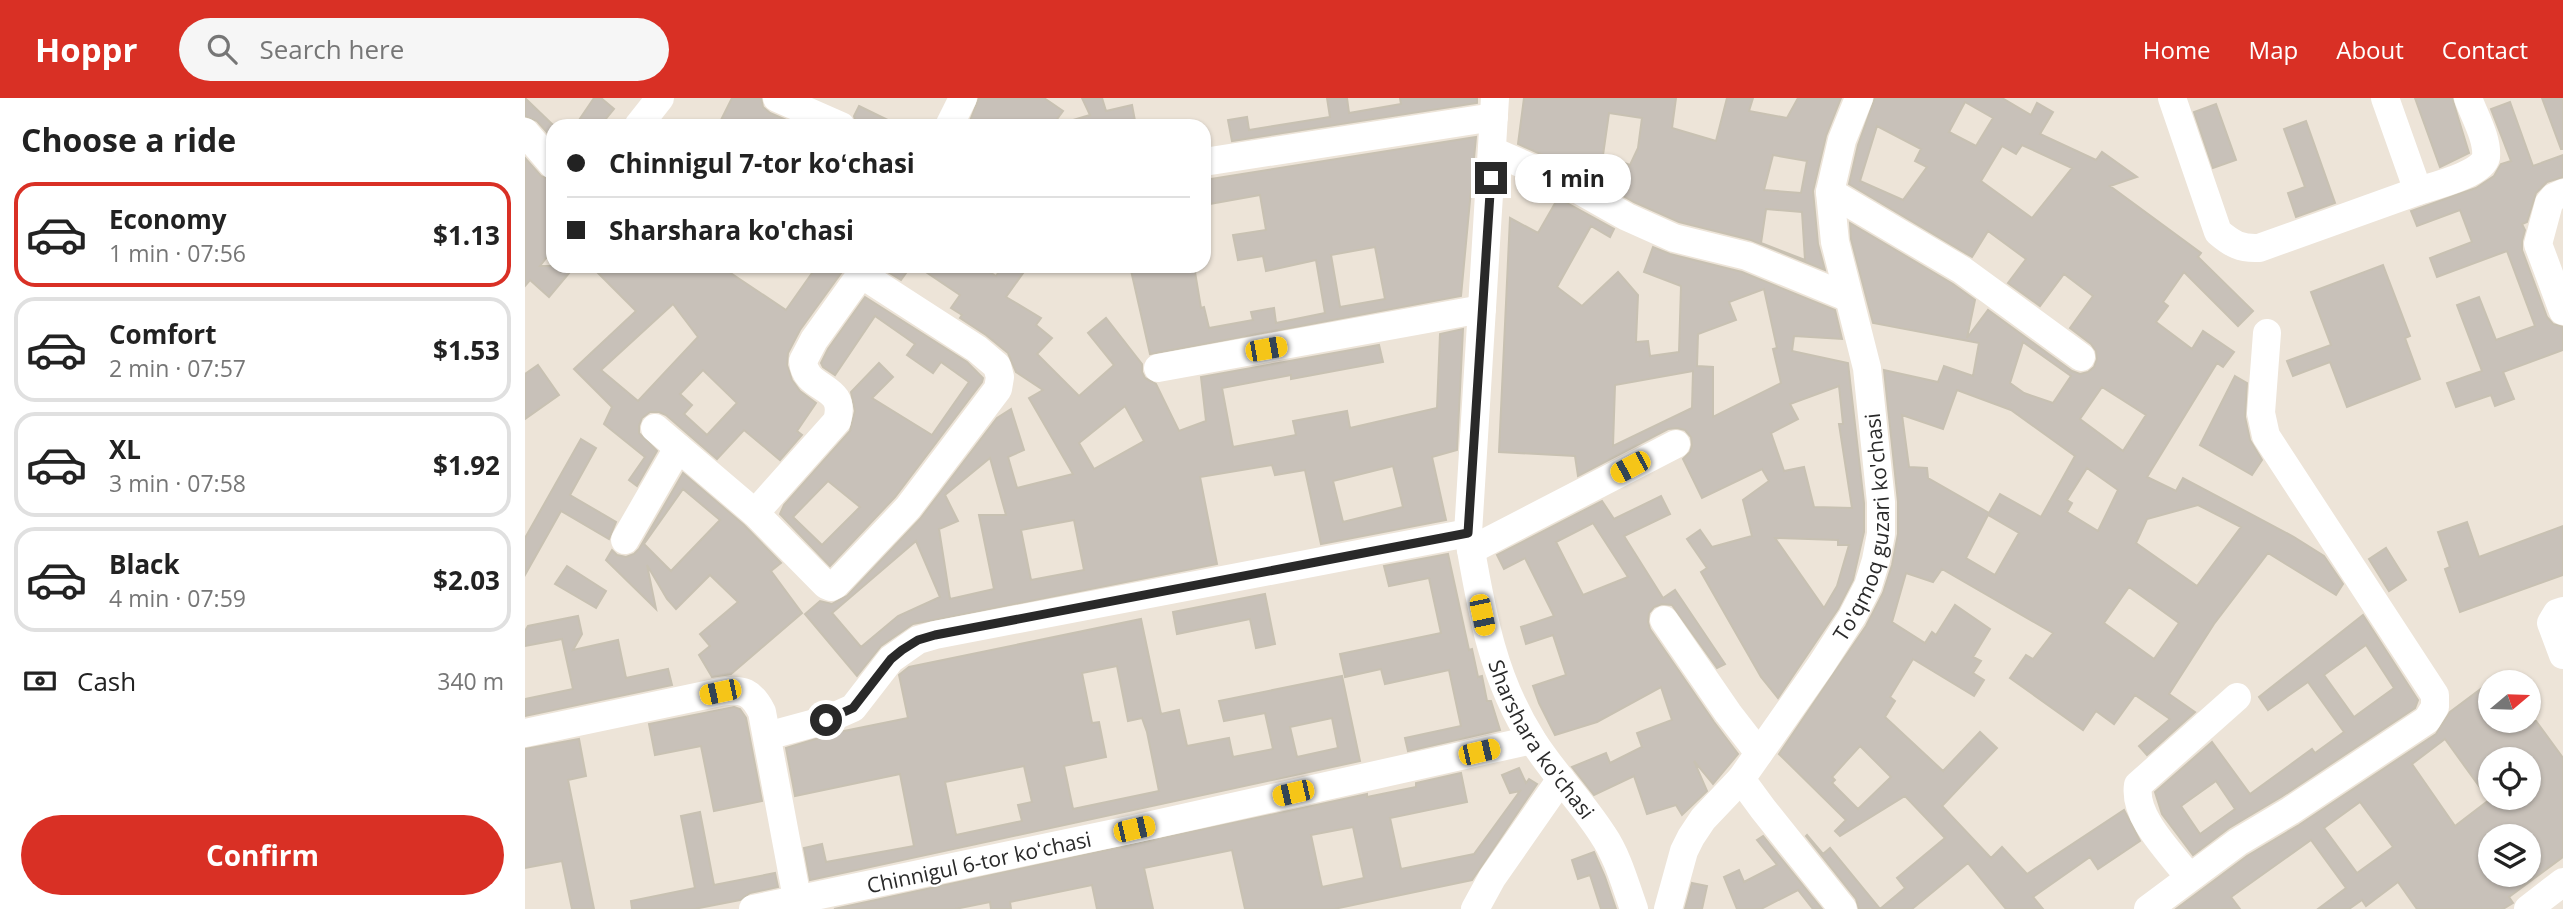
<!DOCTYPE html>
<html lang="en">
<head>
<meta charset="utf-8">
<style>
  body { margin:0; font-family:"Open Sans",sans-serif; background:#f6f6f6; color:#222; height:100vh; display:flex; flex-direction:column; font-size:26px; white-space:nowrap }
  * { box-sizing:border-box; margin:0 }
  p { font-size:23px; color:#767676 }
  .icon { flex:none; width:38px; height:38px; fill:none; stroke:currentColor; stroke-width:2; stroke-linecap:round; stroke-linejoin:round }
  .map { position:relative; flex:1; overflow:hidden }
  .sheet { display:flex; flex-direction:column; background:#fff; width:525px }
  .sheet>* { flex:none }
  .hud { position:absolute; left:21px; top:21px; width:665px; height:154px; border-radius:21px; box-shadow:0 2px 5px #0004; display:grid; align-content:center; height:154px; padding:0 21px; background:#fff }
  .needle { width:46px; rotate:71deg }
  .buttons { position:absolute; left:1953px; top:572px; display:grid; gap:14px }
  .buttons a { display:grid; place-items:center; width:63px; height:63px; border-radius:50%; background:#fff; box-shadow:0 2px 5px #0004; font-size:35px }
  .end { position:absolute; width:32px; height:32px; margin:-16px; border:9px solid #292929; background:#fff; box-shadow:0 0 0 4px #fff }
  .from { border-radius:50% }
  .bubble { position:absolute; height:49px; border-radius:24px; background:#fff; box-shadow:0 2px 5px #0004; font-size:23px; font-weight:700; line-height:49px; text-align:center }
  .car { position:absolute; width:21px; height:42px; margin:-21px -10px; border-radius:9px; box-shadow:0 0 5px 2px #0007; background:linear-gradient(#f5c518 24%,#345 0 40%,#f5c518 0 76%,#345 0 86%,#f5c518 0) }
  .hud b { display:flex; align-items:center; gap:24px; height:66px; font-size:26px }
  .hud b+b { border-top:2px solid #e0e0e0 }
  .hud i { width:18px; height:18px; background:#222 }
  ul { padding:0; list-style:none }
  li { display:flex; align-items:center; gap:21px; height:105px; margin:0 14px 10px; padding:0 7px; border:4px solid #e0e0e0; border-radius:21px }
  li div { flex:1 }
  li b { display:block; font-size:26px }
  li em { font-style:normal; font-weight:700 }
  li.current { border-color:#d93025 }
  li>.icon { width:63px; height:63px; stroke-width:1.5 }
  h2 { padding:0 21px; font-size:32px; line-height:84px }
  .pay { display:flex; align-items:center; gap:18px; height:77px; padding:0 21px; font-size:26px }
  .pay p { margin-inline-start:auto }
  .primary-button { display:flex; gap:14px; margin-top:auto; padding:14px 21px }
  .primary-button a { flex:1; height:80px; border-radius:42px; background:#d93025; color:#fff; font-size:28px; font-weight:700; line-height:80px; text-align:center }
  header { display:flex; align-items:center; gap:42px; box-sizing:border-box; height:98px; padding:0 35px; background:#d93025; color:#fff }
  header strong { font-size:33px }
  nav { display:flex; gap:38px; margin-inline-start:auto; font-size:24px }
  .search { width:490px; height:63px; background:#f6f6f6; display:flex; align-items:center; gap:18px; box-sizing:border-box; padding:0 24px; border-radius:38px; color:#767676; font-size:26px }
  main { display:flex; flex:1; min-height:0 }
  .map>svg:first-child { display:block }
  .building { fill:#c8c1b9; stroke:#c8c1b2; stroke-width:2; fill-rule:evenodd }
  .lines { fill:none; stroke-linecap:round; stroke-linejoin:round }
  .minor { stroke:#fff; stroke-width:28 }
  .route { stroke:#292929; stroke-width:9 }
  .labels { text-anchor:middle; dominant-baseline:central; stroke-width:5; stroke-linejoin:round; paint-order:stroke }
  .street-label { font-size:21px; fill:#292929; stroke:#fff }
</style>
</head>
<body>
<header>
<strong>Hoppr</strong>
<div class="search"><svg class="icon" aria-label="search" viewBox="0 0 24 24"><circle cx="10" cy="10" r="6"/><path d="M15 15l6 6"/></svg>Search here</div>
<nav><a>Home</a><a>Map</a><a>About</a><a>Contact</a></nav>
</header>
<main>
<section class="sheet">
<h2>Choose a ride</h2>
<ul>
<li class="current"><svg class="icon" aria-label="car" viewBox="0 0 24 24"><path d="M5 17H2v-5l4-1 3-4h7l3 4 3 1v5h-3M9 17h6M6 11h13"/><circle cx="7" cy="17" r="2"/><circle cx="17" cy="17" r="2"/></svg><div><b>Economy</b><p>1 min · 07:56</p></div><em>$1.13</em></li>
<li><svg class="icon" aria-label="car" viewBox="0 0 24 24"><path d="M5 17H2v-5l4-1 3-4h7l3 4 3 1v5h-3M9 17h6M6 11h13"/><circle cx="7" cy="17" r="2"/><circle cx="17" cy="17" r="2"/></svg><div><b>Comfort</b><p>2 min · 07:57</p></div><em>$1.53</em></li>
<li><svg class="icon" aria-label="car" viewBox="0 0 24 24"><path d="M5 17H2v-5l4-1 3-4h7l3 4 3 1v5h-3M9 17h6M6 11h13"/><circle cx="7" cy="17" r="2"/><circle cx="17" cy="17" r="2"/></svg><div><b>XL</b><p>3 min · 07:58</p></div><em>$1.92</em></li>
<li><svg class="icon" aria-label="car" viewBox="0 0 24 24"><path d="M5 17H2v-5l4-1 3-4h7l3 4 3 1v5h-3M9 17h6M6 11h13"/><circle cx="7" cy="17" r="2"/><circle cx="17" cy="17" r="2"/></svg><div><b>Black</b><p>4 min · 07:59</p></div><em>$2.03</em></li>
</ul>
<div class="pay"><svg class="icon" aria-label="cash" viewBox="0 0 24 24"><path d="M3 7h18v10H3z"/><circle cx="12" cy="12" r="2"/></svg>Cash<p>340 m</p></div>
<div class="primary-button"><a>Confirm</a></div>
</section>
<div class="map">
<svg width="2038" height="811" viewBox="0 0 2038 811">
  <rect width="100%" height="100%" fill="#ede4d8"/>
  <g class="building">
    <polygon points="0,0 28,27 28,41 12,23 0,18"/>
    <polygon points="69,0 76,0 89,11 75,28 50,28"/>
    <polygon points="207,0 236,0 238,9 245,15 275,28 193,28"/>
    <polygon points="454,0 519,0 538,13 527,28 443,28"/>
    <polygon points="557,0 577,0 581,13 607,7 611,28 548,28 548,22 565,17"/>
    <polygon points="802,0 822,0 824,15 876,6 875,0 952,0 952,5 707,43 703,22 722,19 724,32 805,19"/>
    <path d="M999,0H1151L1147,30L1191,43L1202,0H1228L1224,13L1262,20L1273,0H1316L1301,38L1288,93L1293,146L1300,172L1226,142L1154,124L1109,104L1054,73L993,46ZM1084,15L1117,20L1113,50L1105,67L1078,57ZM1248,57L1282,63L1276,95L1239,92ZM1241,111L1277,114L1280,162L1236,145Z"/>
    <path d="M1350,0H1477L1506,17L1512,5L1528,14L1515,36L1571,62L1577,54L1612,79L1585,88L1676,155L1673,159L1728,213L1713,228L1659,174L1638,204L1643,208L1631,224L1667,251L1678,233L1709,254L1698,269L1692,265L1622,379L1651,393L1658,380L1769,439L1799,458L1818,486L1811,497L1743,455L1689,526L1644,596L1670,614L1622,657L1614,648L1645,621L1610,597L1589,626L1571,613L1558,632L1485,580L1501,557L1508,561L1528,535L1417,471L1408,484L1381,475L1367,524L1400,545L1407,534L1411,537L1430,507L1465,531L1448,559L1456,563L1448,575L1459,582L1449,598L1388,561L1365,599L1370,603L1360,619L1418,673L1455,634L1472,650L1417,708L1466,760L1477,749L1502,776L1599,712L1615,743L1573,771L1565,759L1508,799L1518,811H1481L1443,765L1387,811H1334L1331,801L1281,738L1282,737L1298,756L1305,750L1355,811L1380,790L1372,780L1420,740L1380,698L1315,738L1310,733L1321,722L1254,656L1341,528L1358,495L1367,467L1373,436V404L1359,272L1413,284L1419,268L1448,278L1454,245L1348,225L1326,141L1325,125L1428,186L1450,202L1442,240L1463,212L1547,273L1555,276L1563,274L1569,269L1572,261L1571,253L1566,246L1545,230L1568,198L1539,176L1515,208L1483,185L1501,161L1463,133L1447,159L1324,86L1333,47ZM1440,4L1468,20L1451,48L1424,34ZM1352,28L1396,51L1390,63L1402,69L1378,102L1335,83ZM1497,47L1547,70L1507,120L1456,83L1477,48L1491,56ZM1498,244L1546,278L1528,305L1499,295L1485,285ZM1577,289L1621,317L1598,353L1555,321ZM1432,292L1486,312L1550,358L1516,419L1475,396L1464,415L1403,380L1402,370L1384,369L1377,317L1418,331ZM1562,370L1593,392L1573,433L1542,414L1547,405L1542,402ZM1673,407L1716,429L1672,488L1611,445L1622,421ZM1463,417L1494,435L1470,477L1441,460ZM1604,489L1654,525L1629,561L1579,525ZM1335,648L1366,679L1333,711L1307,685L1310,682L1307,679Z"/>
    <polygon points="1890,0 1927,0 1944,55 1915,69"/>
    <polygon points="2017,0 2038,0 2038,51 2036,51"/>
    <polygon points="1985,4 2008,68 2038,57 2038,79 2022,84 2011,95 2002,124 1997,126 2000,132 1997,143 1997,152 2022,219 2028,226 2038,229 2038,252 1978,274 1989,301 1970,308 1966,297 1931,309 1922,285 1957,273 1932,207 1954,199 1971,242 2010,228 1982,153 1912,179 1905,160 1947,144 1935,112 1892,128 1886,113 1951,90 1969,78 1976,66 1986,63 1966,11"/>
    <polygon points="1691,6 1711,62 1688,70 1669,14"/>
    <polygon points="334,8 375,28 332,28 329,18"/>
    <polygon points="1781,23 1810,105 1771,119 1763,95 1780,89 1759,31"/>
    <path d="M951,39L936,198L625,256L605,168H669L676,210L679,209L684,230L728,222L726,214L749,210L751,225L800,215L791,162L741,173L738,158L713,162L708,137L741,132L735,97L679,107V82ZM850,149L860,201L815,209L806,157Z"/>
    <polygon points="0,60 16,78 28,83 28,151 15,168 50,168 24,199 5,182 0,188"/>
    <path d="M1033,100L1089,131L1085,139L1066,128L1032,189L1057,208L1093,174L1113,197L1111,244L1123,243L1125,258L1154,254L1156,188L1119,174L1128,149L1145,156L1217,174L1310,212L1317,241L1269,238L1267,253L1323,265L1339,405V434L1328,482L1313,511L1253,600L1236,579L1176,474L1182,470L1162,441L1175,432L1187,449L1227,438L1218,402L1244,383L1237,371L1177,400L1158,361L1165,354L1167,347L1166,339L1160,332L1152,330L1143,331L1053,378L1050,358L974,354L985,120L1013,135ZM1239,191L1252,250L1248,251L1256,285L1188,319V269L1172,268L1173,236L1211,222L1204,204ZM1168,273L1167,310L1088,348L1090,287ZM1314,288L1318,326H1314L1327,410L1289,409L1279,369L1259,373L1246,335L1273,321L1265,306ZM1250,440L1313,442V447H1324L1312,488L1299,510Z"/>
    <polygon points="1858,167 1885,238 1880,240 1895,281 1822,309 1805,264 1768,278 1762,263 1806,247 1786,194"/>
    <path d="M66,168H195L261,212L292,168H314L319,171L275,232L263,255L262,267L267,282L275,293L291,305L272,333L277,337L255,362L219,332L192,361L141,317L134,314H125L117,320L114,328V335L132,353L112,388L104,382L120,359L79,326L87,309L49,271L111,213ZM148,206L173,239L113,303L76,272ZM178,272L212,305L182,337L159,316L167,307L155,296Z"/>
    <polygon points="358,168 386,168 376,182 358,171"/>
    <path d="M392,168H455L471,178L478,168H503L481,199L516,220L511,227L527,240L512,256L554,298L589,267L563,235L581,220L617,266V274L620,280L631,286L654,333L681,323L676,279L854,247L858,264L766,281V277L697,290L708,349L771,337L768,323L822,313L825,330L912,310L915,236L938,231L932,352L907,359L921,422L796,446L780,372L750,377L747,367L675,379L692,466L388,526L356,548L332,578L280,516L295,503L307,506L322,498L395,421L472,320L486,311L499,352L483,359L492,390L548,376L504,300L518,292L491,274L483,255L461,237L435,220L437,217L426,210L435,197ZM600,308L619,343L569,371L554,345ZM465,360L481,417H454L469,491L425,501L414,431L433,423L420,397ZM868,368L878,409L818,424L808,383ZM549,422L559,472L506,482L496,432ZM391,443L415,499L373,518L336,549L307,515Z"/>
    <path d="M340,199L442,264L458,280L457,284L370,399L305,468L255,416L259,407L325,333L330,313L326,294L354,265L368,279L347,300L407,337L444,284L416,264L408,275L382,257L390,246L350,218L310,277L298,269L296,265L303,251ZM303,383L335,409L297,447L268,419Z"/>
    <polygon points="13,267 34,297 0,321 0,276"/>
    <polygon points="1710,278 1722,285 1720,319 1725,342 1737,362 1727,377 1675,347"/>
    <polygon points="56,341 71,350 45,397 91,424 84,441 36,413 0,477 0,440"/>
    <path d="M158,375L219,427L256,465L246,473L277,515L206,576L187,579L174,557L185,548L175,536L213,504L185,477L151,511L142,501L122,467L131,511L81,462L87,452L92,457L101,459L109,456L114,451ZM158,391L195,422L146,473L119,446Z"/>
    <path d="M1136,398L1145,416L1099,438L1138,500L1150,492L1200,566L1192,570L1147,507L1137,506L1129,509L1124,515L1123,524L1125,531L1189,624L1213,656L1188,686L1169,663L1182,693L1157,717L1151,707L1122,716L1109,678L1069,697L1047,669L1081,655L1085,665L1117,649L1112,635L1147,622L1136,589L1072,624L1030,637L1014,605L1008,588L1041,577L1028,537L1001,546L996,529L1029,518L1000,460L979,471L972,457L1077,403L1089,421ZM1068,425L1103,479L1058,497L1031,444Z"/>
    <polygon points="1942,424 1954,459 2038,428 2038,477 1935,514 1920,471 1925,469 1913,434"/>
    <polygon points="1861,450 1881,482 1864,493 1844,461"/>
    <polygon points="923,456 944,552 947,551 953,579 957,578 962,603 966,603 975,632 883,653 880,640 936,628 924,572 860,586 856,571 820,579 815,556 916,535 904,480 864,488 859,468"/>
    <polygon points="42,468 81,493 71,510 30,486"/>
    <polygon points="740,496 750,546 731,550 725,521 652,536 648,514"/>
    <path d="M1838,517L1893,602L1890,610L1756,699L1704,730L1668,757L1637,716L1630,694L1687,644L1725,696L1787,651L1790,655L1819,634L1783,584L1743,612L1734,599ZM1841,547L1869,590L1829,619L1799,577ZM1691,683L1710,711L1675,736L1656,708Z"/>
    <polygon points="53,518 57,536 48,552 93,542 101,580 143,571 147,587 0,618 0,601 48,591 37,541 0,548 0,533 3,528"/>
    <path d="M616,521L636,616L654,612L662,648L704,640L708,659L748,651L740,615L699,623L694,603L817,578L835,663L285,782L279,750L297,746L301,764L389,748L375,676L270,698L261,650L314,634L383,620L374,577L384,569ZM592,568L603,623L617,620L622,634L634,693L548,711L539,668L581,659L574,624L567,625L557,575ZM807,620L813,650L772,659L765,629ZM499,668L507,704L493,707L497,723L431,737L420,684Z"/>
    <path d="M1965,584V623H2011L2038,660V759L1984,799L1988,805L1978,811H1892L1873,784L1841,808L1837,802L1824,811H1793L1821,790L1786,742L1706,799L1715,811H1651L1722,758L1774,727L1911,636L1925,614ZM1920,641L1964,702L1930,728L1887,666ZM1965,662H2004V700L1965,701ZM1835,704L1868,749L1832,775L1799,730ZM1965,738H2004V777H1965Z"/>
    <polygon points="209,609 215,611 221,620 237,703 189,713 176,648 130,657 124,626"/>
    <polygon points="54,641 61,678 43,682 69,811 47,811 37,763 0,770 0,651"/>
    <path d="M994,670L1001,685L1004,681L1012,686L947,782L809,811H720L707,752L619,770L628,811H572L567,787L485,804L486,811H466L465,804L430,811H309L842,696V699L891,689V685L936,675L942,704L865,720L876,771L949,756L995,693L985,695L977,677ZM828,729L839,780L797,789L786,737Z"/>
    <polygon points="175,714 189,787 250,775 253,789 225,795 215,802 169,811 107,811 106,803 170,790 156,718"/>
    <polygon points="1238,738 1297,811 1288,811 1273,792 1236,811 1212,811 1199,779 1214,772 1219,784 1252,767 1232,742"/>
    <polygon points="1069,754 1080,779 1091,811 1076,811 1065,777 1053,781 1047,762"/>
    <polygon points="1167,785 1182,788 1177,811 1160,811"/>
  </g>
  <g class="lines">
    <g class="minor">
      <polyline points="252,0 316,28"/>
      <path id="s1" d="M970,0L943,435C956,509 966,578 1008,643C1029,676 1057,704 1078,737C1093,759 1100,786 1109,811"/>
      <path d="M1647,0L1693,134C1707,146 1716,151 1734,150L1893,93L1860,0"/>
      <polyline points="113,28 135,0"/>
      <polyline points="424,28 438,0"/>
      <polyline points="0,34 28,67"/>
      <polyline points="968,53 1047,88 1102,119 1149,140 1222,158 1322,199"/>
      <polyline points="679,64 969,19"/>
      <path d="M1893,93C1909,88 1958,76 1961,59C1963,41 1949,17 1943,0"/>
      <polyline points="1305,94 1437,172 1556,259"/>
      <polyline points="2038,95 2029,99 2024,105 2013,146 2038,213"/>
      <polyline points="633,270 957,211"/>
      <polyline points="130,330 230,415 301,487 306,489 310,487 383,410 473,291 475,279 472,268 452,251 336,176"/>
      <path d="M230,415L312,323C323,285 280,294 278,263L289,242L342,168"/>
      <polyline points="100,442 153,350"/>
      <polyline points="946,452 1151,346"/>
      <polyline points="2038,513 2032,515 2026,525 2038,557"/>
      <polyline points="1139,522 1203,615 1234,655"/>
      <path d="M0,635L195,594C218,590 227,594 237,614L274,811"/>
      <polyline points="242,638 301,622 328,610 366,561 393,542 410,537 943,435"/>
      <polyline points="1216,681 1238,711 1318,811"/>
      <path d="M1664,779C1645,754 1608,719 1613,687L1712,599"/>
      <polyline points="228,811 609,731 1007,642"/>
      <polyline points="950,811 967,780 1036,681"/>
      <path id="s2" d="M1143,811L1159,753L1166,739L1178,721L1216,681L1296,567L1327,519L1343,488L1351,462L1356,436V404L1342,270L1310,144L1305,94L1317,42L1334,0"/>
      <polyline points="1623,811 1713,744 1765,713 1902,622 1910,609 1910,597 1741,338 1736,315 1742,235"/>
      <polyline points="2003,811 2038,784"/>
    </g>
  </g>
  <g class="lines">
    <polyline class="route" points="301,622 328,610 366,561 377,552 393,542 410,537 943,435 966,80"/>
  </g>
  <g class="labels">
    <g class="street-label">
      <text stroke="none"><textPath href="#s2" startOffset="441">To'qmoq guzari ko'chasi</textPath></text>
      <text stroke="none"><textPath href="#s1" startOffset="658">Sharshara ko'chasi</textPath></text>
      <text transform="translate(454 764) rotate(-12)">Chinnigul 6-tor koʻchasi</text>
    </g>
  </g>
</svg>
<div class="buttons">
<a><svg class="needle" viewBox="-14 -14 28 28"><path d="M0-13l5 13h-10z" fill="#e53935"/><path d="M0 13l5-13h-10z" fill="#767676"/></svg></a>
<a><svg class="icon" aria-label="locate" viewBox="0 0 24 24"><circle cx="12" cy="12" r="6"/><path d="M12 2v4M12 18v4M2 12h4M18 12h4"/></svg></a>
<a><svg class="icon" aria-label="layers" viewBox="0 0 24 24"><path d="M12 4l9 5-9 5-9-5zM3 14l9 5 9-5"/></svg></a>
</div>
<i class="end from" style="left:301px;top:622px"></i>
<i class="end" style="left:966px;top:80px"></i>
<div class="bubble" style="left:990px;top:56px;width:116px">1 min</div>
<i class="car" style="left:741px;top:251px;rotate:80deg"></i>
<i class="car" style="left:1105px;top:369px;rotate:242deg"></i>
<i class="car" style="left:957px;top:517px;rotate:168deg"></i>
<i class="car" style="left:195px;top:594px;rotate:258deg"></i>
<i class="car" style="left:954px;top:654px;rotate:77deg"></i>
<i class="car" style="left:768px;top:695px;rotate:257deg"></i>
<i class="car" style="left:609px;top:731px;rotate:77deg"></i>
<div class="hud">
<b><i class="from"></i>Chinnigul 7-tor koʻchasi</b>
<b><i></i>Sharshara ko'chasi</b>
</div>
</div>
</main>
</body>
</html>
